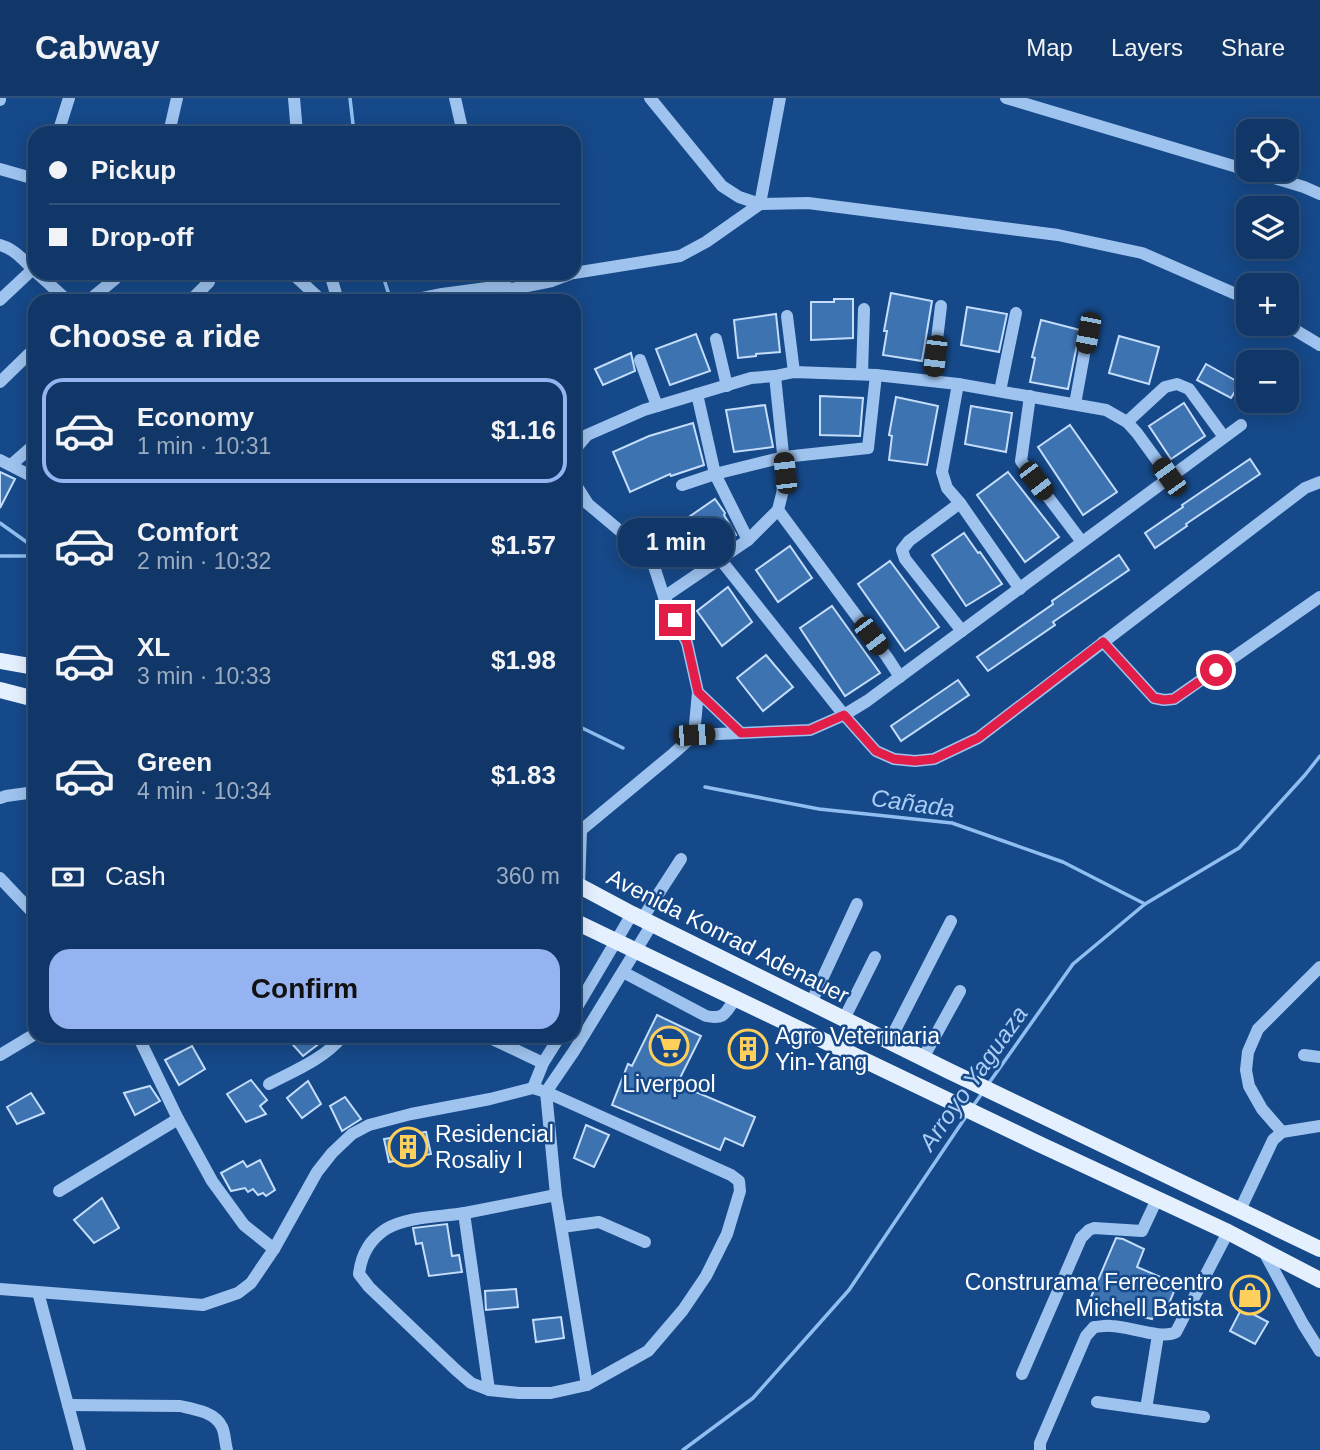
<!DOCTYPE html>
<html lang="en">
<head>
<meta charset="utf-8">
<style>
  body { margin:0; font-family:Helvetica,sans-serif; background:#1e4270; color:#f1f3f6; height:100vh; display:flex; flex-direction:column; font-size:26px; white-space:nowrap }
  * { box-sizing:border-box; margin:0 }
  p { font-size:23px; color:#9cacc0 }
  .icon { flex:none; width:38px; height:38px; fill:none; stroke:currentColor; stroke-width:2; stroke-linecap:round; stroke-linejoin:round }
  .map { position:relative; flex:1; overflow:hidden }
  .panel { position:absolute; left:28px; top:196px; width:553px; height:749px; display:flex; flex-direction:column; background:#103767; border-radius:21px; box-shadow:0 4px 18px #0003,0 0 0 2px #30517b }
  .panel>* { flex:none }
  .top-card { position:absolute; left:28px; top:28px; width:553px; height:154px; border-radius:21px; box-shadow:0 4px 18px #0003,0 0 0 2px #30517b; display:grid; align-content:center; height:154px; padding:0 21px; background:#103767 }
  .fabs { position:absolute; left:1236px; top:21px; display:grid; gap:14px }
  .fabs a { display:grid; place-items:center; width:63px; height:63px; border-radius:14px; background:#103767; box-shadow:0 4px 18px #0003,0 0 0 2px #30517b; font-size:35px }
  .end { position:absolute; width:32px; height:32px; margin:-16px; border:9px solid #e11d48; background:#fff; box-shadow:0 0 0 4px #fff }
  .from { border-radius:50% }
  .bubble { position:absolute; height:49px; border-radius:21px; background:#103767; box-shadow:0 4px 18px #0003,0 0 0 2px #30517b; font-size:23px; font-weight:700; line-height:49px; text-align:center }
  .car { position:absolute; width:21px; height:42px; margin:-21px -10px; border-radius:9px; box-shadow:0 0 5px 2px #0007; background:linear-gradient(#222 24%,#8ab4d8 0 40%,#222 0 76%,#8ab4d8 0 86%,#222 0) }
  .top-card b { display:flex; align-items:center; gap:24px; height:66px; font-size:26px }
  .top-card b+b { border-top:2px solid #30517b }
  .top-card i { width:18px; height:18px; background:#f1f3f6 }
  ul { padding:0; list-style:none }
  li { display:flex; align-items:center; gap:21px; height:105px; margin:0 14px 10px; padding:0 7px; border:4px solid transparent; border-radius:21px }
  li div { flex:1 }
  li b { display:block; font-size:26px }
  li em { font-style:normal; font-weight:700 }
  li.selected { border-color:#95b2f1 }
  li>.icon { width:63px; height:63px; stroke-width:1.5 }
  h2 { padding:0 21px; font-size:32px; line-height:84px }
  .pay { display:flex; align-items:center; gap:18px; height:77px; padding:0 21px; font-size:26px }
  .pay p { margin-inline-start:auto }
  .action { display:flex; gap:14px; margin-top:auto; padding:14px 21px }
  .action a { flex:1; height:80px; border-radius:21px; background:#95b2f1; color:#111; font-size:28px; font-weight:700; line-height:80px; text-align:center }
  header { display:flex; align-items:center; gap:42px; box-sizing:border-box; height:98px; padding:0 35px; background:#103767; border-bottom:2px solid #30517b }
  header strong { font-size:33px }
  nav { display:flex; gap:38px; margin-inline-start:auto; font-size:24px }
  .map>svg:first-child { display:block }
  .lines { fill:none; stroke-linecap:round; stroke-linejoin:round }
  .stream { stroke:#90bef1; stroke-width:3.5 }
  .building { fill:#3e73b2; stroke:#c4ddfb; stroke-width:2 }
  .minor { stroke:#9ec3ef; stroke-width:12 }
  .major { stroke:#e5f0ff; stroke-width:16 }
  .route { stroke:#e11d48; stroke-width:9 }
  .labels { text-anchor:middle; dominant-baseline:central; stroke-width:5; stroke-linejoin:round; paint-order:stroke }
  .street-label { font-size:23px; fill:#fff; stroke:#164989 }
  .poi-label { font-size:23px; fill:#fff; stroke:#164989; text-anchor:start }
  .water-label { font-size:24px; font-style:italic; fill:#aacdf6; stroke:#164989 }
</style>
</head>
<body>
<header>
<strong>Cabway</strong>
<nav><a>Map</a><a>Layers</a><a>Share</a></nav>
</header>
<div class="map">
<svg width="1320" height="1352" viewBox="0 0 1320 1352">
  <rect width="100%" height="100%" fill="#164989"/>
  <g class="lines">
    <g class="stream">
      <polyline points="350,0 354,35"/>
      <polyline points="382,175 391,203"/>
      <polyline points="0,425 35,450"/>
      <polyline points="0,458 35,458"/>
      <polyline points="574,626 623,650"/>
      <polyline points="705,689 819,711 952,725 1063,764 1145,806"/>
      <polyline points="989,985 1073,866 1145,806 1239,750 1305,677 1320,658"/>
      <polyline points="973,1008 983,994"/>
      <polyline points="683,1352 753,1300 849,1192 967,1017"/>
    </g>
  </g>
  <g class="building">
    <polygon points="891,195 932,203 922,263 883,257 887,233 884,233"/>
    <polygon points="834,201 853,201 853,240 811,242 811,204 834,204"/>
    <polygon points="967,209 1007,216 999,254 961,247"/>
    <polygon points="776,216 780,254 756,256 756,258 738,260 734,222"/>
    <polygon points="1041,222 1080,232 1068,291 1030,284 1035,260 1032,259"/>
    <polygon points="696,236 710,273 670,287 656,251"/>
    <polygon points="1119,238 1159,249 1149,286 1109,275"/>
    <polygon points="631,255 635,273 603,287 595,271"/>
    <polygon points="1206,266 1240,285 1231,300 1197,282"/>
    <polygon points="820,298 863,300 860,338 820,337"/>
    <polygon points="896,299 938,308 927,367 889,362 892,338 889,337"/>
    <polygon points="1184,305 1205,338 1171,361 1149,328"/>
    <polygon points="765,307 773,349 734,354 726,312"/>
    <polygon points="971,308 1012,315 1006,354 965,346"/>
    <polygon points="693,325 704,367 671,378 670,376 630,394 613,354 649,338"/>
    <polygon points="1070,327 1117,394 1083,417 1038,349"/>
    <polygon points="1250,361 1260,376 1186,426 1187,428 1155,450 1145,435 1183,409 1182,407"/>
    <polygon points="0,374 15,381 0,410"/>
    <polygon points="1008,374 1059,439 1025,464 977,397"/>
    <polygon points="715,401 725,415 724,417 736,437 706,458 683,423"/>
    <polygon points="964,435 978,455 980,454 1002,486 966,508 932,457"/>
    <polygon points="790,448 812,480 778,504 756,472"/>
    <polygon points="1119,457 1129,472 1053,524 1055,527 988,573 977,559 1053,506 1052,503"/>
    <polygon points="890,463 939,529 905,553 858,486"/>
    <polygon points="728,489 752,524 722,548 697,513"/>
    <polygon points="832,508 880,575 845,598 800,530"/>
    <polygon points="766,557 793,589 763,613 737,580"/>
    <polygon points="958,582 969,597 901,643 891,628"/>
    <polygon points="657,917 701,938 677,986 755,1019 743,1048 725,1040 720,1052 612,1007 628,966 632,968"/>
    <polygon points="285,938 329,938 303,958"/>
    <polygon points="742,939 761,949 754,963 735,954"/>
    <polygon points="192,948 205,971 179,987 165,962"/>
    <polygon points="251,982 267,1002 260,1008 266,1016 246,1024 227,996"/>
    <polygon points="308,983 321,1006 302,1020 287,1000"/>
    <polygon points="150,988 160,1003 135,1017 124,995"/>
    <polygon points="31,995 44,1015 17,1026 7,1009"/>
    <polygon points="345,999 361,1021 342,1033 330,1008"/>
    <polygon points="586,1027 609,1037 594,1069 574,1060"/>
    <polygon points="426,1034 431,1056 389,1064 384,1041"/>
    <polygon points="260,1062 275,1092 266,1098 263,1095 258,1097 253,1091 248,1094 245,1090 231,1093 221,1075 243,1063 247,1069"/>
    <polygon points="102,1100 119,1130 94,1145 74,1122"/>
    <polygon points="447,1126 452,1158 459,1157 462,1174 429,1178 422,1145 416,1146 413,1130"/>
    <polygon points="1116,1140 1123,1141 1144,1151 1137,1169 1177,1186 1164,1218 1155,1214 1152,1221 1088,1206"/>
    <polygon points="516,1191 518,1209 486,1212 485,1193"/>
    <polygon points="1251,1192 1261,1201 1249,1214 1268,1224 1255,1246 1230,1233"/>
    <polygon points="561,1219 564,1240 536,1244 533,1222"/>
  </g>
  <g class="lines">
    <g class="minor">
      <polyline points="294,0 297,35"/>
      <polyline points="455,0 463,35"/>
      <polyline points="650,0 722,88 739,99 760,106 808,105 1058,137 1142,155 1238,197 1248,203"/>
      <polyline points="1006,0 1304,89 1320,96"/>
      <polyline points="0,2 0,0"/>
      <polyline points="58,35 69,0"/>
      <polyline points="169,35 177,0"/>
      <polyline points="0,71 35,81"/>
      <path d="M0,147C15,151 24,163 35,173"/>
      <polyline points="37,175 68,203"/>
      <polyline points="292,175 322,203"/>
      <polyline points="330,175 338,203"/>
      <polyline points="499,175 502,188 512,191 552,183 573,175"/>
      <polyline points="574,175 680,158 706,144 760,106 780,0"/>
      <polyline points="0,202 33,171"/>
      <polyline points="88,203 115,181 115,175"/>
      <polyline points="190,203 209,184"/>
      <polyline points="408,203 442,196 502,188"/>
      <polyline points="787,218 794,274"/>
      <polyline points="1285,226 1320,247"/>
      <polyline points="716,241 727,288"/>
      <polyline points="640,262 657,308"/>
      <polyline points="862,276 864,211"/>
      <polyline points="932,283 941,208"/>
      <polyline points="0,284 35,250"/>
      <polyline points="958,286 942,374 947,390 960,405 1020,491"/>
      <polyline points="1000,293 1016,215"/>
      <polyline points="697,296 715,376 748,442"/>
      <polyline points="1030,298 1021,363 1082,444"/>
      <polyline points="1075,306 1088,235"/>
      <polyline points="1127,324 1165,289 1177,286 1189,291 1224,339"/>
      <polyline points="574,357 576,350 587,337 644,312 751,280 775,278 794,274 876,277 958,286 1106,312 1127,324 1137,335 1169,379"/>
      <polyline points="0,362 35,380"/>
      <polyline points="11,367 35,346"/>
      <polyline points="574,384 588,406 651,459 664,499 687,545 698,594 694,637 674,655 574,738"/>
      <polyline points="682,387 715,376 784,359 868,350 876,277"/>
      <polyline points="960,405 909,443 902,452 905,461 962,533"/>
      <polyline points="778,412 887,559 900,579"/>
      <polyline points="720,461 844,617 876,653 894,661 915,663 934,661 978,640 1305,390 1320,384"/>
      <polyline points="664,499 748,442 778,412 782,396 785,375 775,278"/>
      <polyline points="1103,544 1154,600 1164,602 1174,601 1320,499"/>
      <polyline points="698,594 741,635"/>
      <polyline points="694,637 810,632 844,617 867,603 1241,327"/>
      <polyline points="0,700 6,698 35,694"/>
      <polyline points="0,780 35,817"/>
      <polyline points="579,788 581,733"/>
      <polyline points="642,821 681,761"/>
      <path d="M623,874L706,918C725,922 725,915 735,901"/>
      <polyline points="811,905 857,806"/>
      <polyline points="574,914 632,816"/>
      <polyline points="844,921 875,859"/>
      <polyline points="138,938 178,1021 212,1083 244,1127 274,1151"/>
      <polyline points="486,938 543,965"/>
      <polyline points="889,944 951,823"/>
      <polyline points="0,957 35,936"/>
      <polyline points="1304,957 1320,959"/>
      <polyline points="923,960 960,893"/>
      <path d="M269,986C294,973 324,961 343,938"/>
      <polyline points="533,990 543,965 560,938"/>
      <polyline points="1282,1034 1262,1011 1249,988 1246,972 1248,954 1258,931 1320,869"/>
      <polyline points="59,1093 178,1021"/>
      <polyline points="1240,1112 1273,1042 1282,1034 1320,1028"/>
      <polyline points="464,1115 489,1292"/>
      <polyline points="562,1129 599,1124 645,1144"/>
      <polyline points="1263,1152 1303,1226 1320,1253"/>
      <path d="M0,1191L203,1207L238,1195L251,1185L274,1151L317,1074L332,1055L352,1036L369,1027L411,1016L490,1001L533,990L546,994L731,1077L739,1083L740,1093L727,1136L706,1178L683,1212L648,1253L587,1287L551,1295H519L489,1292L471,1285L456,1272L369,1189L359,1176C361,1158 369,1142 386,1131C407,1118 441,1119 465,1115C496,1109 526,1103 556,1097"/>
      <polyline points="38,1194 80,1352"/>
      <polyline points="1022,1276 1081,1140 1089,1132 1094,1130 1142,1133 1157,1101"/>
      <polyline points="587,1287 556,1097 546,994 574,953 652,826"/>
      <polyline points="1097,1304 1204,1319"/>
      <path d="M68,1307L180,1308C194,1311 215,1314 222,1329C225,1335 225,1345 227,1352"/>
      <polyline points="1146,1311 1158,1237"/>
      <path d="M1040,1352V1345L1086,1238L1094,1229C1099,1229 1105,1227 1111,1228C1128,1228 1162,1242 1176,1234L1228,1134"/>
    </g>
    <g class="major">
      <polyline points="0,563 35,569"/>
      <polyline points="0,592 35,601"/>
      <polyline points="574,785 632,816 949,973 1320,1151"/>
      <polyline points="574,823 1039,1046 1228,1134 1320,1182"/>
    </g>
  </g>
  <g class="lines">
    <polyline class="route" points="675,522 687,545 698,594 741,635 810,632 844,617 876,653 894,661 915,663 934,661 978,640 1103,544 1154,600 1164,602 1174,601 1216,572"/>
  </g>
  <defs>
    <symbol id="supermarket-ring" viewBox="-11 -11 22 22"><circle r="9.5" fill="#164989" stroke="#ffcf5b" stroke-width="1.5"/><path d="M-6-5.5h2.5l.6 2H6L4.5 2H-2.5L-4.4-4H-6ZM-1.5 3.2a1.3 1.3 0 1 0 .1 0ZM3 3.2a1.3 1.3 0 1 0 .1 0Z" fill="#ffcf5b"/></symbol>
    <symbol id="building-ring" viewBox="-11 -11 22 22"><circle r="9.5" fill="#164989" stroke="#ffcf5b" stroke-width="1.5"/><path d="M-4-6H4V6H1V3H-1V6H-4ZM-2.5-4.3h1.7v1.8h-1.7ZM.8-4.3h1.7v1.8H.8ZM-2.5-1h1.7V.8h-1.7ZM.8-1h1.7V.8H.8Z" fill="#ffcf5b"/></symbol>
    <symbol id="shop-ring" viewBox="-11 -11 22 22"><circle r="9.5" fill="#164989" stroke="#ffcf5b" stroke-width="1.5"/><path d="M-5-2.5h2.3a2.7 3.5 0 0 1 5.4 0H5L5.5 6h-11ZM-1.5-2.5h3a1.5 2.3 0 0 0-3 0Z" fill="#ffcf5b"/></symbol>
  </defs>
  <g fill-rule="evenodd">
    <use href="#supermarket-ring" x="647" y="926" width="44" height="44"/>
    <use href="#building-ring" x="726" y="929" width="44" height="44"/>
    <use href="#building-ring" x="386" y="1027" width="44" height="44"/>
    <use href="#shop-ring" x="1228" y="1175" width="44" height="44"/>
  </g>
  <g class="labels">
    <g class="street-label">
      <text transform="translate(728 838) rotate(27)">Avenida Konrad Adenauer</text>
    </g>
    <g class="poi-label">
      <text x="775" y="938">Agro Veterinaria<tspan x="775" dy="26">Yin-Yang</tspan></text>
      <text x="669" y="986" text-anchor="middle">Liverpool</text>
      <text x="435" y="1036">Residencial<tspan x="435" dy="26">Rosaliy I</tspan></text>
      <text x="1223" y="1184" text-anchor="end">Construrama Ferrecentro<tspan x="1223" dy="26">Michell Batista</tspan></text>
    </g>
    <g class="water-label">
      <text transform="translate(913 705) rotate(8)">Cañada</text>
      <text transform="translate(973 980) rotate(-55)">Arroyo Yaguaza</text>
    </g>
  </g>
</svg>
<div class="fabs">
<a><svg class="icon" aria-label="locate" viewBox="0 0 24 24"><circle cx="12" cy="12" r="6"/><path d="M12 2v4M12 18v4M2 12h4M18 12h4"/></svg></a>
<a><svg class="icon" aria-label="layers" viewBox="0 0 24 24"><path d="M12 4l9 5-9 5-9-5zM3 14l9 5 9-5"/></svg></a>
<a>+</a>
<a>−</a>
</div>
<i class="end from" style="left:1216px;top:572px"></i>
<i class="end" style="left:675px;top:522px"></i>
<div class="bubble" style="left:618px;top:420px;width:116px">1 min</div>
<i class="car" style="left:1088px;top:235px;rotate:191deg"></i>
<i class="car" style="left:935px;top:258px;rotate:187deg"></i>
<i class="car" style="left:785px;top:375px;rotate:354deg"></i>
<i class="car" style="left:1169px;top:379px;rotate:324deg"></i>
<i class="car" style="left:1036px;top:383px;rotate:143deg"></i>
<i class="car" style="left:871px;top:538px;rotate:143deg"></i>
<i class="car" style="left:694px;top:637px;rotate:87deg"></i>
<div class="top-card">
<b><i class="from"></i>Pickup</b>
<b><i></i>Drop-off</b>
</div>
<section class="panel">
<h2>Choose a ride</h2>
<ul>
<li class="selected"><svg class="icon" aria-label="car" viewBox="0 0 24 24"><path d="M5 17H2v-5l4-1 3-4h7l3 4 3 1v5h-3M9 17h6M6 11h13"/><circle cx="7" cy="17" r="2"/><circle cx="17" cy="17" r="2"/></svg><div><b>Economy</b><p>1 min · 10:31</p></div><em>$1.16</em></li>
<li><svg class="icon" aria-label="car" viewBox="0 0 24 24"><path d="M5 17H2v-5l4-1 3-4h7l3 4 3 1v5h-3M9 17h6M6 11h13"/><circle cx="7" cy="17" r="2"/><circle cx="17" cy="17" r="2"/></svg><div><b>Comfort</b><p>2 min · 10:32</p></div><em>$1.57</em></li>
<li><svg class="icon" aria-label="car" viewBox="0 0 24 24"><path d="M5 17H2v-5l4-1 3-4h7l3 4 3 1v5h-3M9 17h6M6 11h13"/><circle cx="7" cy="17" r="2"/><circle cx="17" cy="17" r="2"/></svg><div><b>XL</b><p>3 min · 10:33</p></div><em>$1.98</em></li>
<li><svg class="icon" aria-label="car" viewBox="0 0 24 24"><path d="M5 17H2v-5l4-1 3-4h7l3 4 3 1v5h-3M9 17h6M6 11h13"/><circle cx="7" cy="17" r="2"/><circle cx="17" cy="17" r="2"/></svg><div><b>Green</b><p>4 min · 10:34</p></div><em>$1.83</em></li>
</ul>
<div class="pay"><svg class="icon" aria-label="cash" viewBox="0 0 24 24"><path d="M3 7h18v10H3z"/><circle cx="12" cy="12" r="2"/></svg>Cash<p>360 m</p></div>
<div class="action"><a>Confirm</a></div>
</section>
</div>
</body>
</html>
